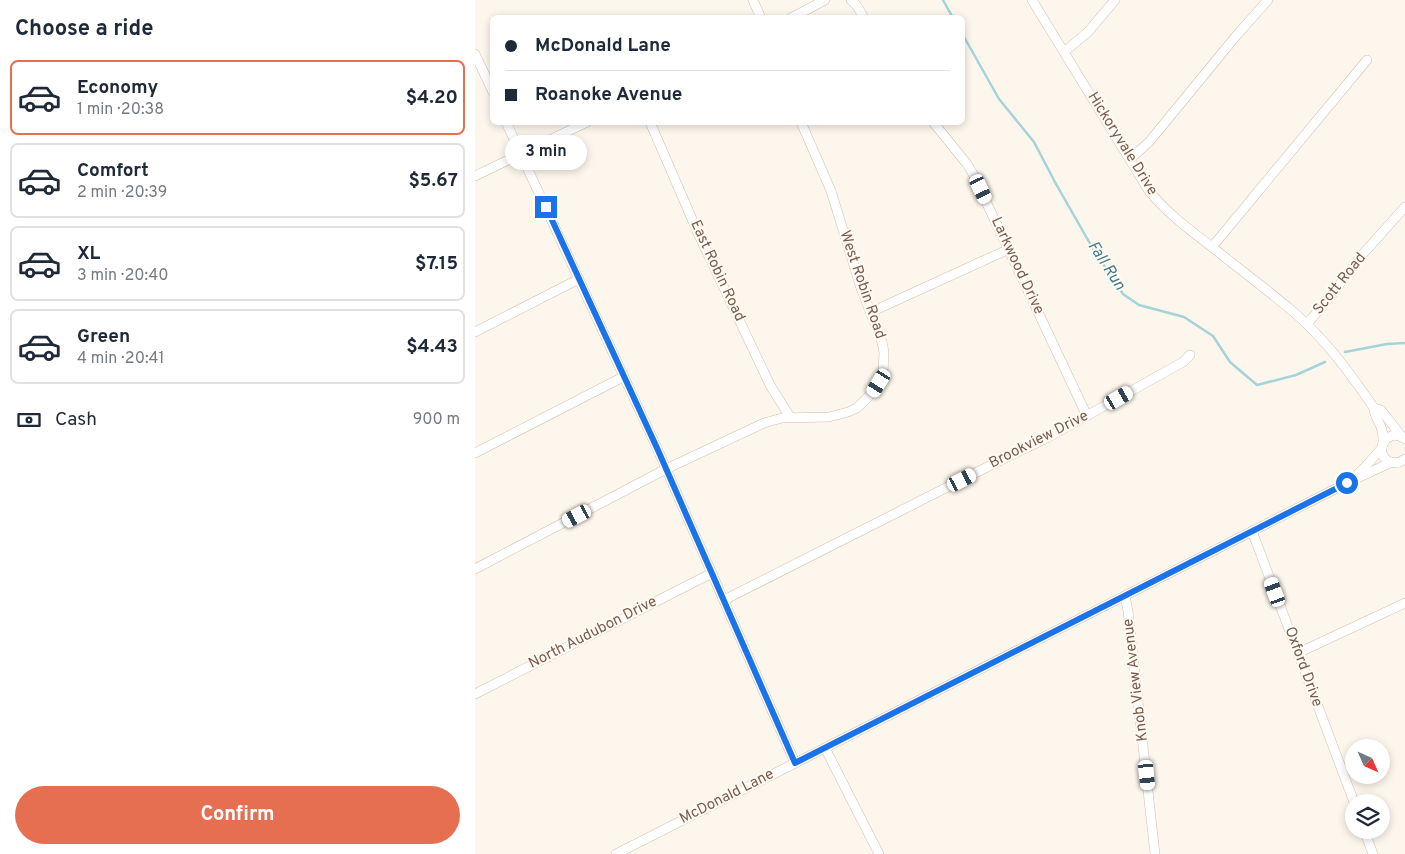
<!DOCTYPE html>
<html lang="en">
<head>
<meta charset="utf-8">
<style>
  body { margin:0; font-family:Overpass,sans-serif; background:#f6f6f7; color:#1f2937; height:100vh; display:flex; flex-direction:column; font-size:19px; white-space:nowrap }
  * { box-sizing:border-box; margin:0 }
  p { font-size:16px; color:#747a83 }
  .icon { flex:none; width:28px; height:28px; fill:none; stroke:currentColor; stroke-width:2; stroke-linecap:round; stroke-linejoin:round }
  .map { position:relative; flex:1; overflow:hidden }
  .details { display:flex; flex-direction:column; background:#fff; width:475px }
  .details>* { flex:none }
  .top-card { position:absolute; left:15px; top:15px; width:475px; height:110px; border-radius:8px; box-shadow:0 2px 8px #0003; display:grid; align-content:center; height:110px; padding:0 15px; background:#fff }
  .needle { width:32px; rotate:135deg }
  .tools { position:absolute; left:870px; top:739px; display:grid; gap:10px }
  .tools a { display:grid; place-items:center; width:45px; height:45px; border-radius:50%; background:#fff; box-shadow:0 2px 8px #0003; font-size:25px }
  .end { position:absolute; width:22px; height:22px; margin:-11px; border:6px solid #1a73e8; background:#fff; box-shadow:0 0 0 2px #fff }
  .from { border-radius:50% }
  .bubble { position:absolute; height:35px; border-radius:18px; background:#fff; box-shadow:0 2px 8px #0003; font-size:16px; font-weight:700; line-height:35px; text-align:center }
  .car { position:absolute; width:15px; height:30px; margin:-15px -8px; border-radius:6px; box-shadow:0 0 4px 1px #0007; background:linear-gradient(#fff 24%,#345 0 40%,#fff 0 76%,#345 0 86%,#fff 0) }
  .top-card b { display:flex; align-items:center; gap:18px; height:48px; font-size:19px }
  .top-card b+b { border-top:1px solid #e0e1e3 }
  .top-card i { width:12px; height:12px; background:#1f2937 }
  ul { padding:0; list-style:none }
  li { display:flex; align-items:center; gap:15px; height:75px; margin:0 10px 8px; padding:0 5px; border:2px solid #e0e1e3; border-radius:8px }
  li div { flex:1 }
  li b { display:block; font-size:19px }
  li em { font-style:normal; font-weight:700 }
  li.on { border-color:#e76f51 }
  li>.icon { width:45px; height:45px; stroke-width:1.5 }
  h2 { padding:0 15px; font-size:22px; line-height:60px }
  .pay { display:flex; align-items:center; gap:12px; height:55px; padding:0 15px; font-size:19px }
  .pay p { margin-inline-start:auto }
  .action { display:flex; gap:10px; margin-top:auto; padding:10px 15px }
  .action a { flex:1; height:58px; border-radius:30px; background:#e76f51; color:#fff; font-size:20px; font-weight:700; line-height:58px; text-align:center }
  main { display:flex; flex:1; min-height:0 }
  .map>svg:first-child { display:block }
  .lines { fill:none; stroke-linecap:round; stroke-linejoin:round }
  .stream { stroke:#a5d3da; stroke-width:2.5 }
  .minor-casing { stroke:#d1beb0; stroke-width:10 }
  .minor { stroke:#fff; stroke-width:9 }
  .route { stroke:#1a73e8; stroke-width:6 }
  .labels { text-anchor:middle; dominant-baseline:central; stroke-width:4; stroke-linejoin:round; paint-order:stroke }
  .street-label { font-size:15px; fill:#7a5c4d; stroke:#fffaf3 }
  .water-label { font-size:16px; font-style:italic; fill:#437c86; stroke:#fffaf3 }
</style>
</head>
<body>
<main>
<section class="details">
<h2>Choose a ride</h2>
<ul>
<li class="on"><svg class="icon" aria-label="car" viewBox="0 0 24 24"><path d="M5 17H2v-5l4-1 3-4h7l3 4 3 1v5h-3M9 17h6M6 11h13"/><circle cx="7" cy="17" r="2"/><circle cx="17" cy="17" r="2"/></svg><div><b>Economy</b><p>1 min · 20:38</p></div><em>$4.20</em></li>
<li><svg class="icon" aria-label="car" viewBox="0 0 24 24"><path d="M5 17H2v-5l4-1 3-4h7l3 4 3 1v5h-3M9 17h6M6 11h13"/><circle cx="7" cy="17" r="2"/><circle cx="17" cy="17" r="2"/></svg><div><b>Comfort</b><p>2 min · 20:39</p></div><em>$5.67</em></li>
<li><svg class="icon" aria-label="car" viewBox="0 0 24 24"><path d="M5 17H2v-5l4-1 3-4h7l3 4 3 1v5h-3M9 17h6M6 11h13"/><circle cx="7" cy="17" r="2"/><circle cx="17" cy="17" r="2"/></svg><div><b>XL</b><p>3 min · 20:40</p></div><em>$7.15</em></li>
<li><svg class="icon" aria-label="car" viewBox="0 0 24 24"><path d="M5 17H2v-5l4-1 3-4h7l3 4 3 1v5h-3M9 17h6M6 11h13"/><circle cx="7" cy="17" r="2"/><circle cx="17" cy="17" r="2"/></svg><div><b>Green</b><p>4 min · 20:41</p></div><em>$4.43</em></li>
</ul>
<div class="pay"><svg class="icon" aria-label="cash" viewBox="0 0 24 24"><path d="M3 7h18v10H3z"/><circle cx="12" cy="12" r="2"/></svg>Cash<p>900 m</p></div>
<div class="action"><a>Confirm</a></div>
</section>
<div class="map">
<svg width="930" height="854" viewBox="0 0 930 854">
  <rect width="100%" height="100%" fill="#fdf6ec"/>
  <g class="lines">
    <g class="stream">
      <polyline points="468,0 478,18"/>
      <polyline points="488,35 524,99 559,142 581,184 617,247 648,294 664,305 709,317 738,336 755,362 782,385 821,375 850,362"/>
      <polyline points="870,352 912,344 930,343"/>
    </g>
    <defs>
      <g id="minor">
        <polyline points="278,0 286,18"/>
        <polyline points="376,0 382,6 389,18"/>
        <path d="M557,0L674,191C692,213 715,230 737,247C763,268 790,288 815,309C849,337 875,373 899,408C899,417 905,422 907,430C908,434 908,439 908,444"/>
        <polyline points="316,18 350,0"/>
        <polyline points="589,52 613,32 640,0"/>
        <polyline points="0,54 18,92"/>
        <polyline points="31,122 182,448 320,763"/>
        <polyline points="175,122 223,233 295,385 315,417"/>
        <polyline points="458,122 492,164 498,174 612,416"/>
        <polyline points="655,159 674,142 761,36 793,0"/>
        <polyline points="0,176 112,122"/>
        <polyline points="737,247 892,60"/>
        <polyline points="396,312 534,249"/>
        <polyline points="832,324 854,298 886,256 930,207"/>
        <polyline points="0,332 104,279"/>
        <polyline points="899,408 906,410 927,437"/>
        <path d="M930,439C911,425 897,454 915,462C921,464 926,462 930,459"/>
        <polyline points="0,453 148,377"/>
        <polyline points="882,475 890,467 907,448"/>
        <polyline points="777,531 879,802"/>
        <polyline points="0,569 191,469 289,423 307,418 354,417 373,412 382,408 398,392 404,383 408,373 409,352 407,342 386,288 356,191 326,122"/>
        <polyline points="650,596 653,611 680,854"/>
        <polyline points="249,600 534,456 572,438 708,362 715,355"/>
        <polyline points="823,653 930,603"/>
        <polyline points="0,694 237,573"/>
        <polyline points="350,748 404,854"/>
        <polyline points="889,830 898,854"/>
        <polyline points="141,854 872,483 917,462"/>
      </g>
    </defs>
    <use href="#minor" class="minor-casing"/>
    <use href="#minor" class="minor"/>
  </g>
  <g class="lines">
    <polyline class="route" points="71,207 182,448 320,763 872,483"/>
  </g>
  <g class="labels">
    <g class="street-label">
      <text transform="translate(647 144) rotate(58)">Hickoryvale Drive</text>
      <text transform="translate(542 266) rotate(65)">Larkwood Drive</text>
      <text transform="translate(242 271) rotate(65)">East Robin Road</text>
      <text transform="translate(865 284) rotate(-51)">Scott Road</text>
      <text transform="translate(387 285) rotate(71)">West Robin Road</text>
      <text transform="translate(564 440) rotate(-27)">Brookview Drive</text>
      <text transform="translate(118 633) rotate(-27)">North Audubon Drive</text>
      <text transform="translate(828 667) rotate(70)">Oxford Drive</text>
      <text transform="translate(661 680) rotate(-97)">Knob View Avenue</text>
      <text transform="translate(252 797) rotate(-27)">McDonald Lane</text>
    </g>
    <g class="water-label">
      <text transform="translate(631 266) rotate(57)">Fall Run</text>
    </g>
  </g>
</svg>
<div class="tools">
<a><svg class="needle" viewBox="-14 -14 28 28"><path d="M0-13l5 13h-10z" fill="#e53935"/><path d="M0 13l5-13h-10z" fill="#747a83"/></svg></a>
<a><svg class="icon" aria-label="layers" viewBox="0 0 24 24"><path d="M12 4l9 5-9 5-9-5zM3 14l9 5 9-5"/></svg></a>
</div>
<i class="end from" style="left:872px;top:483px"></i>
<i class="end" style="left:71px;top:207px"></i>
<div class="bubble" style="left:30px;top:135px;width:82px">3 min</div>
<i class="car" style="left:506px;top:189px;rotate:155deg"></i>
<i class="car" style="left:404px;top:383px;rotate:212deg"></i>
<i class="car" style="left:644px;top:398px;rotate:60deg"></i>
<i class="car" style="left:487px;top:480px;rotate:63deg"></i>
<i class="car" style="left:102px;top:516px;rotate:242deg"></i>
<i class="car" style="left:800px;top:592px;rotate:340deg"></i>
<i class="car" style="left:672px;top:775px;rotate:174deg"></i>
<div class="top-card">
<b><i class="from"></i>McDonald Lane</b>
<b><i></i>Roanoke Avenue</b>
</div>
</div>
</main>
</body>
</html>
